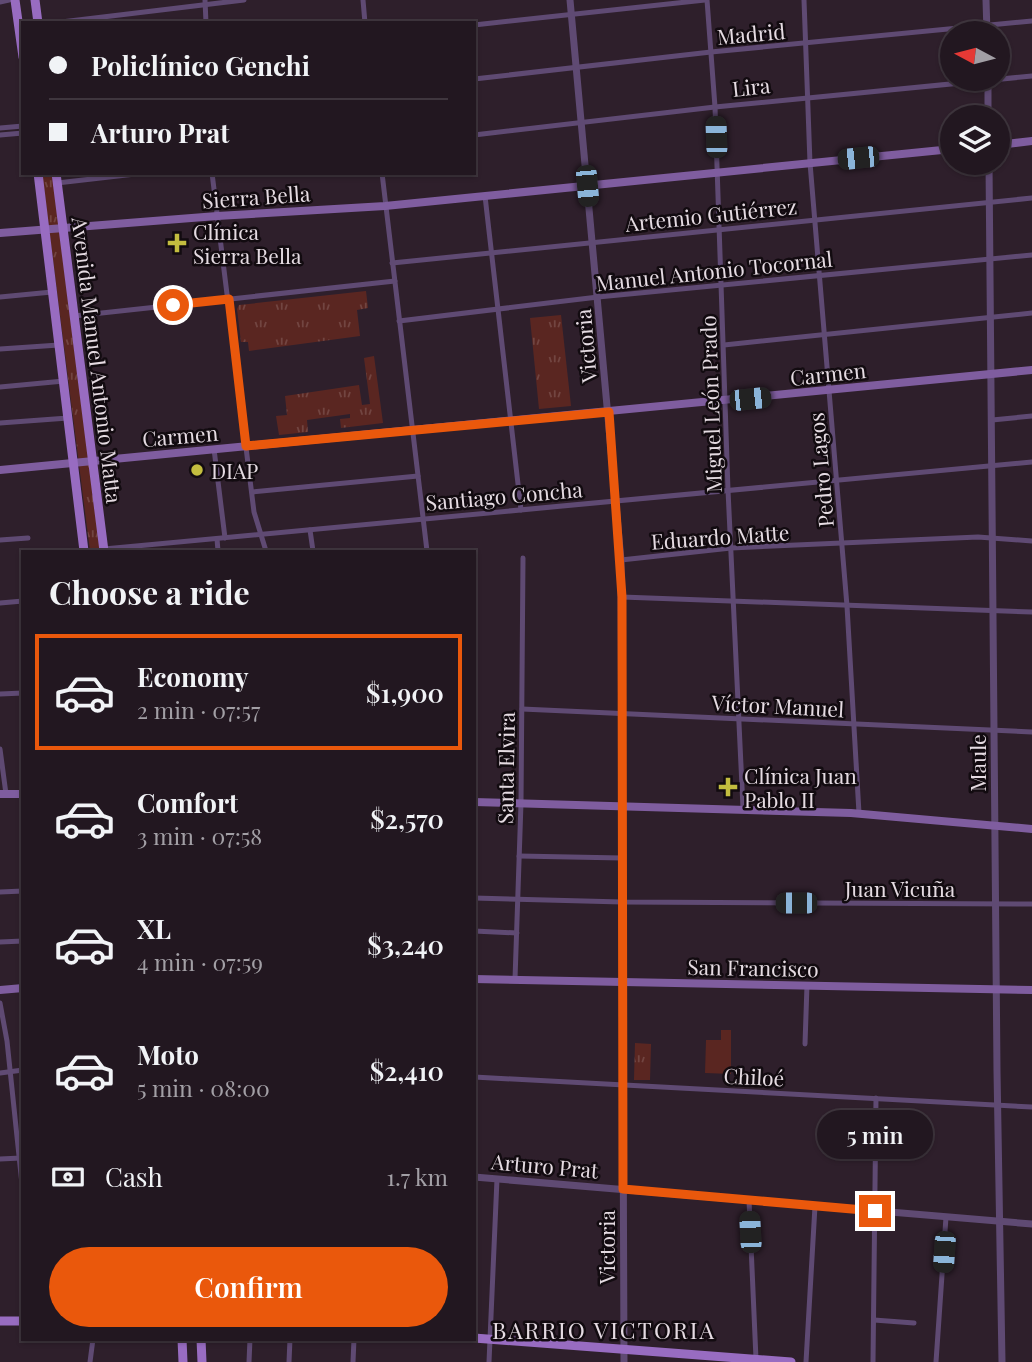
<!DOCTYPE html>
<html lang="en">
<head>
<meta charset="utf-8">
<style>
  body { margin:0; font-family:"Playfair Display",serif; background:#2e242d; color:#f1f3f6; height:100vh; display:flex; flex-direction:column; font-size:26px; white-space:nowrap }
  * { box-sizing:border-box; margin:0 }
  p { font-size:23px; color:#a29fa5 }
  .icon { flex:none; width:38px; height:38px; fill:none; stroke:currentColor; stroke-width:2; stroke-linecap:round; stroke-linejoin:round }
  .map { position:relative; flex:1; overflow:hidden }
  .details { position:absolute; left:21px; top:550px; width:455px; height:791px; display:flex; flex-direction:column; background:#221720; border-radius:0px; box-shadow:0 2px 5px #0004,0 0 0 2px #3f363e }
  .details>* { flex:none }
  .banner { position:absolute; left:21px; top:21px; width:455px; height:154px; border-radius:0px; box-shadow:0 2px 5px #0004,0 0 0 2px #3f363e; display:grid; align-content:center; height:154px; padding:0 28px; background:#221720 }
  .needle { width:46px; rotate:277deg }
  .controls { position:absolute; left:940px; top:21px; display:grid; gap:14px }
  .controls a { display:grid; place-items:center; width:70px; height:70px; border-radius:50%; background:#221720; box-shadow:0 2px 5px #0004,0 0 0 2px #3f363e; font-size:35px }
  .end { position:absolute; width:32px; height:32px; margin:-16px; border:9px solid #ea580c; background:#fff; box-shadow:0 0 0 4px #fff }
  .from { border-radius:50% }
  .bubble { position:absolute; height:49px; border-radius:24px; background:#221720; box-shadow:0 2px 5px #0004,0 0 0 2px #3f363e; font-size:23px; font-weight:600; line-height:49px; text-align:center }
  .car { position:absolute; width:21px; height:42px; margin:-21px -10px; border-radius:9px; box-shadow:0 0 5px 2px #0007; background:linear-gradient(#222 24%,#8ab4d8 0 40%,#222 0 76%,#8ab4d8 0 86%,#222 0) }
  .banner b { display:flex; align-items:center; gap:24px; height:66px; font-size:26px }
  .banner b+b { border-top:2px solid #3f363e }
  .banner i { width:18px; height:18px; background:#f1f3f6 }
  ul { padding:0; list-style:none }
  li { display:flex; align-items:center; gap:21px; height:116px; margin:0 14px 10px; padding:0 14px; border:4px solid transparent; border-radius:0px }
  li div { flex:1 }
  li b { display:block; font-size:26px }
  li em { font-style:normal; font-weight:600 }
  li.selected { border-color:#ea580c }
  li>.icon { width:63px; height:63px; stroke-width:1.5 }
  h2 { padding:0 28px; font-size:32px; line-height:84px }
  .pay { display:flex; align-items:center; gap:18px; height:77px; padding:0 28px; font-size:26px }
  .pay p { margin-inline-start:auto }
  .button { display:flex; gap:14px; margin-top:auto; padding:14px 28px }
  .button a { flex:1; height:80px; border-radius:42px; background:#ea580c; color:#fff; font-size:28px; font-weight:600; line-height:80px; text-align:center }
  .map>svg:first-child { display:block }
  .park { fill:url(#park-tufts) }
  .garden { fill:#5a2621 }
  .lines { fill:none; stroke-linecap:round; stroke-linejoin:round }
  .minor { stroke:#5f4a73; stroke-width:5 }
  .tertiary { stroke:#5f4a73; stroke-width:7 }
  .secondary { stroke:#7f5d9f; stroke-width:8 }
  .primary { stroke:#986cc1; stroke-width:9 }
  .route { stroke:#ea580c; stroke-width:9 }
  .poi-dot { fill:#c3bd3f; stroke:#120b10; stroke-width:2.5 }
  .labels { text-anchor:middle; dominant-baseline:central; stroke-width:5; stroke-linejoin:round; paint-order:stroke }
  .street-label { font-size:21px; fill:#e5dbe2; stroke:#120b10 }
  .poi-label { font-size:21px; fill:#e5dbe2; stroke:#120b10; text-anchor:start }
  .neighbourhood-label { font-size:23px; letter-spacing:2px; fill:#e5dbe2; stroke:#120b10 }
</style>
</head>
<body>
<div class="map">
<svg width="1032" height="1362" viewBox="0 0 1032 1362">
  <defs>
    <pattern id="park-tufts" width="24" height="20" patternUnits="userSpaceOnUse" patternTransform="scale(1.75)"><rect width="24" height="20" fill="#5a2621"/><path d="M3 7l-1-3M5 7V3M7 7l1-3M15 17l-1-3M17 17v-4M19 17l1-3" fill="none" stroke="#724541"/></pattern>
  </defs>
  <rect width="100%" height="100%" fill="#2e1f2b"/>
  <g class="park">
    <polygon points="42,173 52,173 100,551 90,551"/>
    <polygon points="366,291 368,308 357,310 360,336 249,351 248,342 241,342 237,309 239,305"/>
    <polygon points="561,315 571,406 539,409 530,318"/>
    <polygon points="374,356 383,423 341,428 340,419 350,418 350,414 307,420 308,432 279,435 276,416 287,415 285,396 359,385 362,405 370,404 364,358"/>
    <polygon points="635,1043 651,1044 650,1080 634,1080"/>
  </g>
  <polygon class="garden" points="721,1030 731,1030 731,1074 705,1073 706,1040 721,1040"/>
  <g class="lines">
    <g class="minor">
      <polyline points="205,0 206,23"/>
      <polyline points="363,0 365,23"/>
      <polyline points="707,0 715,107 728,490 743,808"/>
      <polyline points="804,0 810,163 847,606 859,813"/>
      <polyline points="0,2 9,0"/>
      <polyline points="53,23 244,0"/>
      <polyline points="474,25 705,0"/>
      <polyline points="474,79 711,52 1032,21"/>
      <polyline points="0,128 23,126"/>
      <polyline points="0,135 23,133"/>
      <polyline points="474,135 715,107 1032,76"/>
      <polyline points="212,173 254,512 266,551"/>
      <polyline points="382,173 427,551"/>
      <polyline points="57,183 144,173"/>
      <polyline points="485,196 521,510"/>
      <polyline points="392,263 1032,198"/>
      <polyline points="0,297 52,292"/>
      <polyline points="74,316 395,281"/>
      <polyline points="399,321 598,297 1032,255"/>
      <polyline points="724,345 1032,313"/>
      <polyline points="0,349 59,345"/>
      <polyline points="0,387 64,381"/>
      <polyline points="992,420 1032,416"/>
      <polyline points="0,423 68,418"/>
      <polyline points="214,449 225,538"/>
      <polyline points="252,492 418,476"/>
      <polyline points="310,530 313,551"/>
      <polyline points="217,539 218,551"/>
      <polyline points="0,540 28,538"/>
      <polyline points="104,549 1032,462"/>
      <polyline points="621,560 731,548 978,537 1032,541"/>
      <polyline points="622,597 1032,612"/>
      <polyline points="0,603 23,601"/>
      <polyline points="0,694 23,693"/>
      <polyline points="522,709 1032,732"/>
      <polyline points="0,749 6,794"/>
      <polyline points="519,856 622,858"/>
      <polyline points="0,892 23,891"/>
      <polyline points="474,898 622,902 1032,904"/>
      <polyline points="474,931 517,933"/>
      <polyline points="0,942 23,941"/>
      <polyline points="515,979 521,803 523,558"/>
      <polyline points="0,1003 7,1041 23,1194"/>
      <polyline points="805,1044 807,985"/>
      <polyline points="0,1073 23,1070"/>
      <polyline points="474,1077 1032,1107"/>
      <polyline points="0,1159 21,1158"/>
      <polyline points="749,1200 756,1359"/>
      <polyline points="874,1320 914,1323"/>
      <polyline points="90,1362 93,1339"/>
      <polyline points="249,1362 250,1339"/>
      <polyline points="289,1362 290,1339"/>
      <polyline points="353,1362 354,1339"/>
      <polyline points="489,1362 497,1179"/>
      <polyline points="806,1362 815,1206"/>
      <polyline points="873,1362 876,1098"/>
      <polyline points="936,1362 946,1217"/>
    </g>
    <g class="tertiary">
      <polyline points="570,0 621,560 624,1362"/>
      <polyline points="986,0 987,33"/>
      <polyline points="988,79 988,117"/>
      <polyline points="989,163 997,1071 1002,1362"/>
      <polyline points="474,1177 1032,1224"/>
    </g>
    <g class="secondary">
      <polyline points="998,145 1032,141"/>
      <polyline points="0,233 217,216 385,206 952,149"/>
      <polyline points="0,470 1032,370"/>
      <polyline points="0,794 23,794"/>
      <polyline points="474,802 851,813 1032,829"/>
      <polyline points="474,979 1032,990"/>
      <polyline points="0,990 23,988"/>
    </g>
    <g class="primary">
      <polyline points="15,0 23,57"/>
      <polyline points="35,0 38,23"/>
      <polyline points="38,173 84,551"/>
      <polyline points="56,173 104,551"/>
      <polyline points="0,1321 23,1321"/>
      <polyline points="474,1338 791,1362"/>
      <polyline points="182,1339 183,1362"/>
      <polyline points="201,1339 202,1362"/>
    </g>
  </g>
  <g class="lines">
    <polyline class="route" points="173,305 229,299 246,446 609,412 622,597 623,1189 875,1211"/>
  </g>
  <g class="poi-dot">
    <path d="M173.5 232.5h7v7h7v7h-7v7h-7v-7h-7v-7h7z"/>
    <circle cx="197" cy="470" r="7"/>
    <path d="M724.5 776.5h7v7h7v7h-7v7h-7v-7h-7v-7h7z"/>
  </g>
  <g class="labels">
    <g class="street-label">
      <text transform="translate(751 33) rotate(-5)">Madrid</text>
      <text transform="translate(751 86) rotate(-6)">Lira</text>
      <text transform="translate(256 196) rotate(-4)">Sierra Bella</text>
      <text transform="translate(711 214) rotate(-6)">Artemio Gutiérrez</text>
      <text transform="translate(714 270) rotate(-6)">Manuel Antonio Tocornal</text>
      <text transform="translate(585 346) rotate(-95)">Victoria</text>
      <text transform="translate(98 360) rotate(83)">Avenida Manuel Antonio Matta</text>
      <text transform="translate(828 373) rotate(-6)">Carmen</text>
      <text transform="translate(710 404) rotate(-92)">Miguel León Prado</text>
      <text transform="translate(180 435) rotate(-5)">Carmen</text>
      <text transform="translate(820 470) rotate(-95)">Pedro Lagos</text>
      <text transform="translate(504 495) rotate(-5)">Santiago Concha</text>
      <text transform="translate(720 536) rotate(-4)">Eduardo Matte</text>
      <text transform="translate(778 705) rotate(3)">Víctor Manuel</text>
      <text transform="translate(977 763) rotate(-90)">Maule</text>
      <text transform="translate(505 768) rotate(-89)">Santa Elvira</text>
      <text x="900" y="888">Juan Vicuña</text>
      <text transform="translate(753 967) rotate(1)">San Francisco</text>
      <text transform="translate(754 1076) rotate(3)">Chiloé</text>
      <text transform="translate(545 1165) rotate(5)">Arturo Prat</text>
      <text transform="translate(606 1247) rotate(-90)">Victoria</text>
    </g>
    <g class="poi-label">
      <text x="193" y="231">Clínica<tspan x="193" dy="24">Sierra Bella</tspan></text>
      <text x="211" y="470">DIAP</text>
      <text x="744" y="775">Clínica Juan<tspan x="744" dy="24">Pablo II</tspan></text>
    </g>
    <g class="neighbourhood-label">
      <text x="604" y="1329">BARRIO VICTORIA</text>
    </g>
  </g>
</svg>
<div class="controls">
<a><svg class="needle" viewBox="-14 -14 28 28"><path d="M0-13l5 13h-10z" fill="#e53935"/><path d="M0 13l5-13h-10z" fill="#a29fa5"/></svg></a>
<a><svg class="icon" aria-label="layers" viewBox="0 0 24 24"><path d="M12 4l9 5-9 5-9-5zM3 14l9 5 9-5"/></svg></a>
</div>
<i class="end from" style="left:173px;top:305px"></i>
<i class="end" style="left:875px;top:1211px"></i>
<div class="bubble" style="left:817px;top:1110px;width:116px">5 min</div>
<i class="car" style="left:716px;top:137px;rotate:358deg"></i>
<i class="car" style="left:858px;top:158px;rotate:264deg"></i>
<i class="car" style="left:587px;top:186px;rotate:175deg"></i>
<i class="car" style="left:750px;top:399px;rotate:84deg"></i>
<i class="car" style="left:796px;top:903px;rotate:270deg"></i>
<i class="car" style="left:750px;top:1232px;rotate:357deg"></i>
<i class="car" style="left:944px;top:1252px;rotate:184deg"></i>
<div class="banner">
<b><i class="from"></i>Policlínico Genchi</b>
<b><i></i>Arturo Prat</b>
</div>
<section class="details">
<h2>Choose a ride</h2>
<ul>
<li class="selected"><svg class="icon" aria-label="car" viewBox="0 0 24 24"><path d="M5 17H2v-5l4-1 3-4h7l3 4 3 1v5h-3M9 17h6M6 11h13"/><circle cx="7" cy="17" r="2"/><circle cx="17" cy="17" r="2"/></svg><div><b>Economy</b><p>2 min · 07:57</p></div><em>$1,900</em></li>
<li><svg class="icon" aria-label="car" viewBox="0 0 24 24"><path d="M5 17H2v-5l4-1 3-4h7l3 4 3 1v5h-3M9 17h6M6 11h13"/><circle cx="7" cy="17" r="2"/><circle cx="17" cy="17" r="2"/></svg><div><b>Comfort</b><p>3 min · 07:58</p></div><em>$2,570</em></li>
<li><svg class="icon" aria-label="car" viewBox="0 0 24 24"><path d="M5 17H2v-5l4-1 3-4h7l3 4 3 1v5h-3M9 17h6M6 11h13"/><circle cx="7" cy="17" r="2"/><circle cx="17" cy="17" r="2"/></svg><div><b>XL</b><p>4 min · 07:59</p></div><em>$3,240</em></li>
<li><svg class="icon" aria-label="car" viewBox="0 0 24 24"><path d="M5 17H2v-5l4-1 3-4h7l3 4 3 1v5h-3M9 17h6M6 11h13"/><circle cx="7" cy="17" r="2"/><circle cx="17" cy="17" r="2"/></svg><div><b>Moto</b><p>5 min · 08:00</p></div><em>$2,410</em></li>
</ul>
<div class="pay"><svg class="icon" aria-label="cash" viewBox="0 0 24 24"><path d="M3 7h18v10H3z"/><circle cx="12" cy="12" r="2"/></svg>Cash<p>1.7 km</p></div>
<div class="button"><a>Confirm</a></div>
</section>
</div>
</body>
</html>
